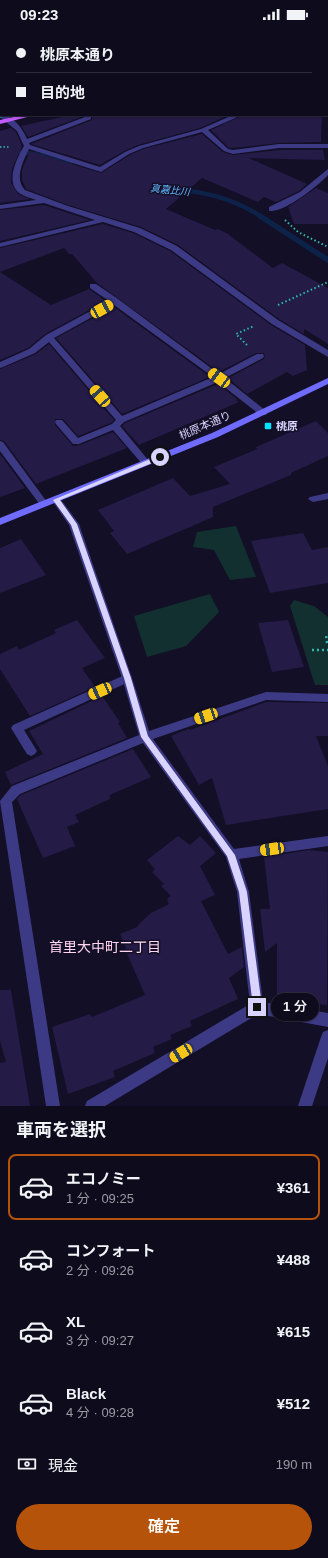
<!DOCTYPE html>
<html lang="ja">
<head>
<meta charset="utf-8">
<style>
  body { margin:0; font-family:Arial,"Noto Sans JP",sans-serif; background:#171425; color:#f1f3f6; height:100vh; display:flex; flex-direction:column; font-size:15px; white-space:nowrap }
  * { box-sizing:border-box; margin:0 }
  p { font-size:13px; color:#9b9ba3 }
  .icon { flex:none; width:22px; height:22px; fill:none; stroke:currentColor; stroke-width:2; stroke-linecap:round; stroke-linejoin:round }
  .map { position:relative; height:1078px; overflow:hidden }
  .side { display:flex; flex-direction:column; background:#0e0b1c; flex:1 }
  .side>* { flex:none }
  .guide { position:absolute; left:0px; top:0px; width:328px; height:88px; box-shadow:0 1px 3px #0004,0 0 0 1px #2e2b3b; display:grid; align-content:center; height:88px; padding:0 16px; background:#0e0b1c }
  .end { position:absolute; width:18px; height:18px; margin:-9px; border:5px solid #d9d4ff; background:#111; box-shadow:0 0 0 2px #111 }
  .from { border-radius:50% }
  .bubble { position:absolute; height:28px; border-radius:14px; background:#0e0b1c; box-shadow:0 1px 3px #0004,0 0 0 1px #2e2b3b; font-size:13px; font-weight:600; line-height:28px; text-align:center }
  .car { position:absolute; width:12px; height:24px; margin:-12px -6px; border-radius:5px; box-shadow:0 0 3px 1px #0007; background:linear-gradient(#f5c518 24%,#345 0 40%,#f5c518 0 76%,#345 0 86%,#f5c518 0) }
  .guide b { display:flex; align-items:center; gap:14px; height:38px; font-size:15px }
  .guide b+b { border-top:1px solid #2e2b3b }
  .guide i { width:10px; height:10px; background:#f1f3f6 }
  ul { padding:0; list-style:none }
  li { display:flex; align-items:center; gap:12px; height:66px; margin:0 8px 6px; padding:0 8px; border:2px solid transparent; border-radius:8px }
  li div { flex:1 }
  li b { display:block; font-size:15px }
  li em { font-style:normal; font-weight:600 }
  li.selected { border-color:#b45309 }
  li>.icon { width:36px; height:36px; stroke-width:1.5 }
  h2 { padding:0 16px; font-size:18px; line-height:48px }
  .pay { display:flex; align-items:center; gap:10px; height:44px; padding:0 16px; font-size:15px }
  .pay p { margin-inline-start:auto }
  .cta { display:flex; gap:8px; margin-top:auto; padding:8px 16px }
  .cta a { flex:1; height:46px; border-radius:24px; background:#b45309; color:#fff; font-size:16px; font-weight:600; line-height:46px; text-align:center }
  .status { display:flex; justify-content:space-between; align-items:center; height:28px; padding:0 20px; background:#0e0b1c; direction:ltr }
  .status svg { height:11px; fill:currentColor }
  .map>svg:first-child { display:block }
  .green { fill:#12302f }
  .lines { fill:none; stroke-linecap:round; stroke-linejoin:round }
  .stream-far1 { stroke:#0c2248; stroke-width:4.5 }
  .stream { stroke:#0c2248; stroke-width:5.5 }
  .building { fill:#241b47 }
  .path-far2 { stroke:#2fb8b0; stroke-width:1.5; stroke-dasharray:1.5 2; stroke-linecap:butt }
  .path-far1 { stroke:#2fb8b0; stroke-width:2; stroke-dasharray:1.5 2.5; stroke-linecap:butt }
  .path { stroke:#2fb8b0; stroke-width:2.5; stroke-dasharray:2 3; stroke-linecap:butt }
  .lane { fill:#3d3a85; fill-rule:evenodd }
  .street { fill:#3d3a85; fill-rule:evenodd }
  .secondary { fill:#6f6bff; fill-rule:evenodd }
  .primary { fill:#c25bff; fill-rule:evenodd }
  .rail-casing { stroke:#00e5ff; stroke-width:3 }
  .rail { stroke:#130f26; stroke-width:2; stroke-dasharray:6; stroke-linecap:butt }
  .route { fill:#d9d4ff }
  .poi-dot { fill:#00e5ff; stroke:#130f26; stroke-width:1.5 }
  .labels { text-anchor:middle; dominant-baseline:central; stroke-width:3; stroke-linejoin:round; paint-order:stroke }
  .far-water-label { font-size:10px; font-style:italic; fill:#62b6ff; stroke:#130f26 }
  .street-label { font-size:11px; fill:#d9d4ff; stroke:#130f26 }
  .poi-label { font-size:11px; font-weight:bold; fill:#d9d4ff; stroke:#130f26; text-anchor:start }
  .near-neighbourhood-label { font-size:14px; fill:#ffd6f0; stroke:#130f26 }
</style>
</head>
<body>
<div class="status"><b>09:23</b><svg viewBox="0 0 49 12"><path d="M0 12V9h3v3zM5 12V6h3v6zM10 12V3h3v9zM15 12V0h3v12zM26 1h20v11H26zM47 4h2v5h-2z"/></svg></div>
<div class="map">
<svg width="328" height="1078" viewBox="0 0 328 1078">
  <rect width="100%" height="100%" fill="#130f26"/>
  <g class="green">
    <polygon points="236,498 256,549 230,552 214,522 193,519 197,504"/>
    <polygon points="210,566 219,584 186,618 147,629 134,588"/>
    <polygon points="294,572 314,578 328,589 328,657 315,657 290,578"/>
  </g>
  <g class="lines">
    <g class="stream-far1">
      <polyline points="0,122 36,126 70,136"/>
      <path d="M178,162C208,164 236,172 262,189"/>
    </g>
    <polyline class="stream" points="260,188 328,232"/>
  </g>
  <g class="building">
    <polygon points="71,87 84,88 28,109 21,98"/>
    <polygon points="92,87 229,87 200,100 138,117 124,123 100,137 31,116 92,92"/>
    <polygon points="243,87 322,87 321,114 279,115 233,120 229,120 211,102"/>
    <polygon points="11,100 16,104 22,118 12,141 11,155 18,166 30,171 0,175 0,103"/>
    <polygon points="202,106 223,124 233,127 279,122 323,122 325,132 249,130 307,156 299,163 276,174 264,169 258,174 202,150 166,181 215,202 218,201 228,206 273,240 282,235 328,260 328,316 304,301 304,306 279,291 178,217 141,199 68,177 26,161 22,152 22,142 30,123 101,145 130,127 143,121"/>
    <polygon points="316,160 328,165 328,196 294,196 288,179"/>
    <polygon points="44,177 90,192 0,213 0,182"/>
    <polygon points="103,196 133,205 170,223 271,297 305,317 307,342 293,348 287,344 247,366 228,350 264,331 265,329 264,325 256,325 219,344 97,255 72,226 69,226 64,220 0,244 51,277 89,261 106,273 45,306 28,320 0,332 0,220"/>
    <polygon points="114,279 210,349 122,386 56,310"/>
    <polygon points="49,316 114,392 111,395 78,408 63,391 55,391 55,397 73,418 80,417 113,404 127,420 36,456 4,413 0,412 0,341 36,326"/>
    <polygon points="218,356 237,371 236,372 239,374 139,417 122,398 125,395"/>
    <polygon points="316,393 328,405 328,428 291,445 291,447 213,479 213,489 127,526 110,505 114,503 98,482 173,450 190,468 230,456 214,439 257,421 256,419"/>
    <polygon points="0,426 25,460 0,469"/>
    <polygon points="303,505 312,522 328,519 328,555 270,565 251,513"/>
    <polygon points="21,511 46,547 0,565 0,520"/>
    <polygon points="77,592 105,630 82,640 95,659 30,688 0,641 0,626 17,618 19,622 56,605 54,602"/>
    <polygon points="288,592 304,639 272,644 258,595"/>
    <polygon points="102,668 120,694 118,695 127,710 11,757 5,744 43,726 29,703"/>
    <polygon points="266,674 328,675 328,708 316,708 328,738 328,781 226,797 212,750 199,757 171,708 188,701 190,702"/>
    <polygon points="133,721 151,749 110,767 110,771 75,787 79,794 67,799 75,818 43,830 17,771 21,767"/>
    <polygon points="178,808 190,817 200,808 216,825 200,838 215,867 201,873 228,926 242,919 244,939 229,950 238,971 190,993 192,998 170,1007 172,1011 153,1019 155,1025 113,1043 115,1049 68,1066 52,999 90,986 92,989 145,967 125,921 126,920 120,906 137,899 140,895 151,885 169,876 167,871 171,868 161,858 164,856 152,844 155,841 147,832"/>
    <polygon points="309,822 328,824 327,977 277,972 277,915 265,924 260,881 270,881 264,829"/>
    <polygon points="0,962 11,962 30,1078 0,1078 0,1035 6,1034 0,1013"/>
  </g>
  <g class="lines">
    <polyline class="path-far2" points="0,119 9,119"/>
    <g class="path-far1">
      <polyline points="285,192 298,204 328,219"/>
      <polyline points="278,277 328,254"/>
      <polyline points="247,317 236,306 254,298"/>
    </g>
    <g class="path">
      <polyline points="327,615 326,607 328,607"/>
      <polyline points="312,622 328,622"/>
    </g>
    <g class="lane">
      <polygon points="328,465 328,471 313,474 308,471 310,469"/>
      <polygon points="127,646 131,647 132,650 131,653 24,702 37,723 35,726 31,728 27,726 11,700 13,697"/>
    </g>
    <g class="street">
      <rect x="0" y="10" width="1" height="5"/>
      <rect x="0" y="49" width="1" height="4"/>
      <polygon points="327,52 328,52 327,57"/>
      <path d="M1,85V87C13,87 23,101 27,111L85,89V87H91V91L29,115L30,117L100,139L125,124L139,118L201,101L233,87H242L208,102L228,121L233,122L279,116H328V120H279L233,126L224,123L202,104L143,120L129,126L101,144L29,121C23,133 14,151 25,162L68,178L140,200L177,218L278,292L328,322V329L272,296L171,222L134,204L103,194L0,219V215L95,192L44,175L0,181V177L36,172C31,170 23,168 19,165C5,153 17,130 24,118L17,103L0,89Z"/>
      <path d="M328,141V147C318,158 284,185 269,183V179L300,164Z"/>
      <path d="M90,256H96L118,271L219,346L257,326H263L264,328L263,330L225,350L266,383L267,385L266,387H260L218,354L124,394L120,398L149,433L151,435L149,437H143L113,402L79,416H73L56,396L55,394L56,392H62L78,410L112,396L116,392L49,314L35,325L3,339L0,340V334L29,321L46,307L109,273L90,260ZM114,277L213,349L122,388L54,310Z"/>
      <polygon points="0,413 3,414 47,474 49,476 47,478 41,478 0,423"/>
      <polygon points="56,468 59,469 79,496 132,650 149,703 266,664 328,666 328,674 266,672 153,711 234,821 328,808 328,818 239,831 249,864 263,974 328,985 328,999 258,986 105,1078 85,1078 87,1073 250,976 237,864 226,829 143,715 20,766 12,774 60,1078 46,1078 0,773 12,758 139,707 122,650 69,497 51,471"/>
      <polygon points="328,1002 328,1030 312,1078 298,1078 321,1009 323,1004"/>
    </g>
    <polygon class="secondary" points="328,350 328,356 218,409 0,497 0,490 212,405"/>
    <g class="primary">
      <rect x="327" y="27" width="1" height="4"/>
      <rect x="327" y="38" width="1" height="4"/>
      <rect x="0" y="76" width="1" height="4"/>
      <polygon points="23,87 35,87 0,96 0,92"/>
    </g>
    <defs>
      <polyline id="rail" points="0,88 6,87"/>
    </defs>
    <use href="#rail" class="rail-casing"/>
    <use href="#rail" class="rail"/>
  </g>
  <polygon class="route" points="160,427 162,428 162,431 60,472 77,496 131,650 148,708 235,827 247,864 262,979 260,982 257,984 254,982 253,979 239,864 227,828 141,709 124,650 71,497 53,472"/>
  <rect class="poi-dot" x="264" y="394" width="8" height="8" rx="2"/>
  <g class="labels">
    <g class="far-water-label">
      <text transform="translate(170 162) rotate(6)">真嘉比川</text>
    </g>
    <g class="street-label">
      <text transform="translate(205 397) rotate(-23)">桃原本通り</text>
    </g>
    <g class="poi-label">
      <text x="276" y="398">桃原</text>
    </g>
    <g class="near-neighbourhood-label">
      <text x="105" y="919">首里大中町二丁目</text>
    </g>
  </g>
</svg>
<i class="end from" style="left:160px;top:429px"></i>
<i class="end" style="left:257px;top:979px"></i>
<div class="bubble" style="left:271px;top:965px;width:48px">1 分</div>
<i class="car" style="left:102px;top:281px;rotate:61deg"></i>
<i class="car" style="left:219px;top:350px;rotate:306deg"></i>
<i class="car" style="left:100px;top:368px;rotate:319deg"></i>
<i class="car" style="left:100px;top:663px;rotate:246deg"></i>
<i class="car" style="left:206px;top:688px;rotate:251deg"></i>
<i class="car" style="left:272px;top:821px;rotate:262deg"></i>
<i class="car" style="left:181px;top:1025px;rotate:239deg"></i>
<div class="guide">
<b><i class="from"></i>桃原本通り</b>
<b><i></i>目的地</b>
</div>
</div>
<section class="side">
<h2>車両を選択</h2>
<ul>
<li class="selected"><svg class="icon" aria-label="car" viewBox="0 0 24 24"><path d="M5 17H2v-5l4-1 3-4h7l3 4 3 1v5h-3M9 17h6M6 11h13"/><circle cx="7" cy="17" r="2"/><circle cx="17" cy="17" r="2"/></svg><div><b>エコノミー</b><p>1 分 · 09:25</p></div><em>¥361</em></li>
<li><svg class="icon" aria-label="car" viewBox="0 0 24 24"><path d="M5 17H2v-5l4-1 3-4h7l3 4 3 1v5h-3M9 17h6M6 11h13"/><circle cx="7" cy="17" r="2"/><circle cx="17" cy="17" r="2"/></svg><div><b>コンフォート</b><p>2 分 · 09:26</p></div><em>¥488</em></li>
<li><svg class="icon" aria-label="car" viewBox="0 0 24 24"><path d="M5 17H2v-5l4-1 3-4h7l3 4 3 1v5h-3M9 17h6M6 11h13"/><circle cx="7" cy="17" r="2"/><circle cx="17" cy="17" r="2"/></svg><div><b>XL</b><p>3 分 · 09:27</p></div><em>¥615</em></li>
<li><svg class="icon" aria-label="car" viewBox="0 0 24 24"><path d="M5 17H2v-5l4-1 3-4h7l3 4 3 1v5h-3M9 17h6M6 11h13"/><circle cx="7" cy="17" r="2"/><circle cx="17" cy="17" r="2"/></svg><div><b>Black</b><p>4 分 · 09:28</p></div><em>¥512</em></li>
</ul>
<div class="pay"><svg class="icon" aria-label="cash" viewBox="0 0 24 24"><path d="M3 7h18v10H3z"/><circle cx="12" cy="12" r="2"/></svg>現金<p>190 m</p></div>
<div class="cta"><a>確定</a></div>
</section>
</body>
</html>
